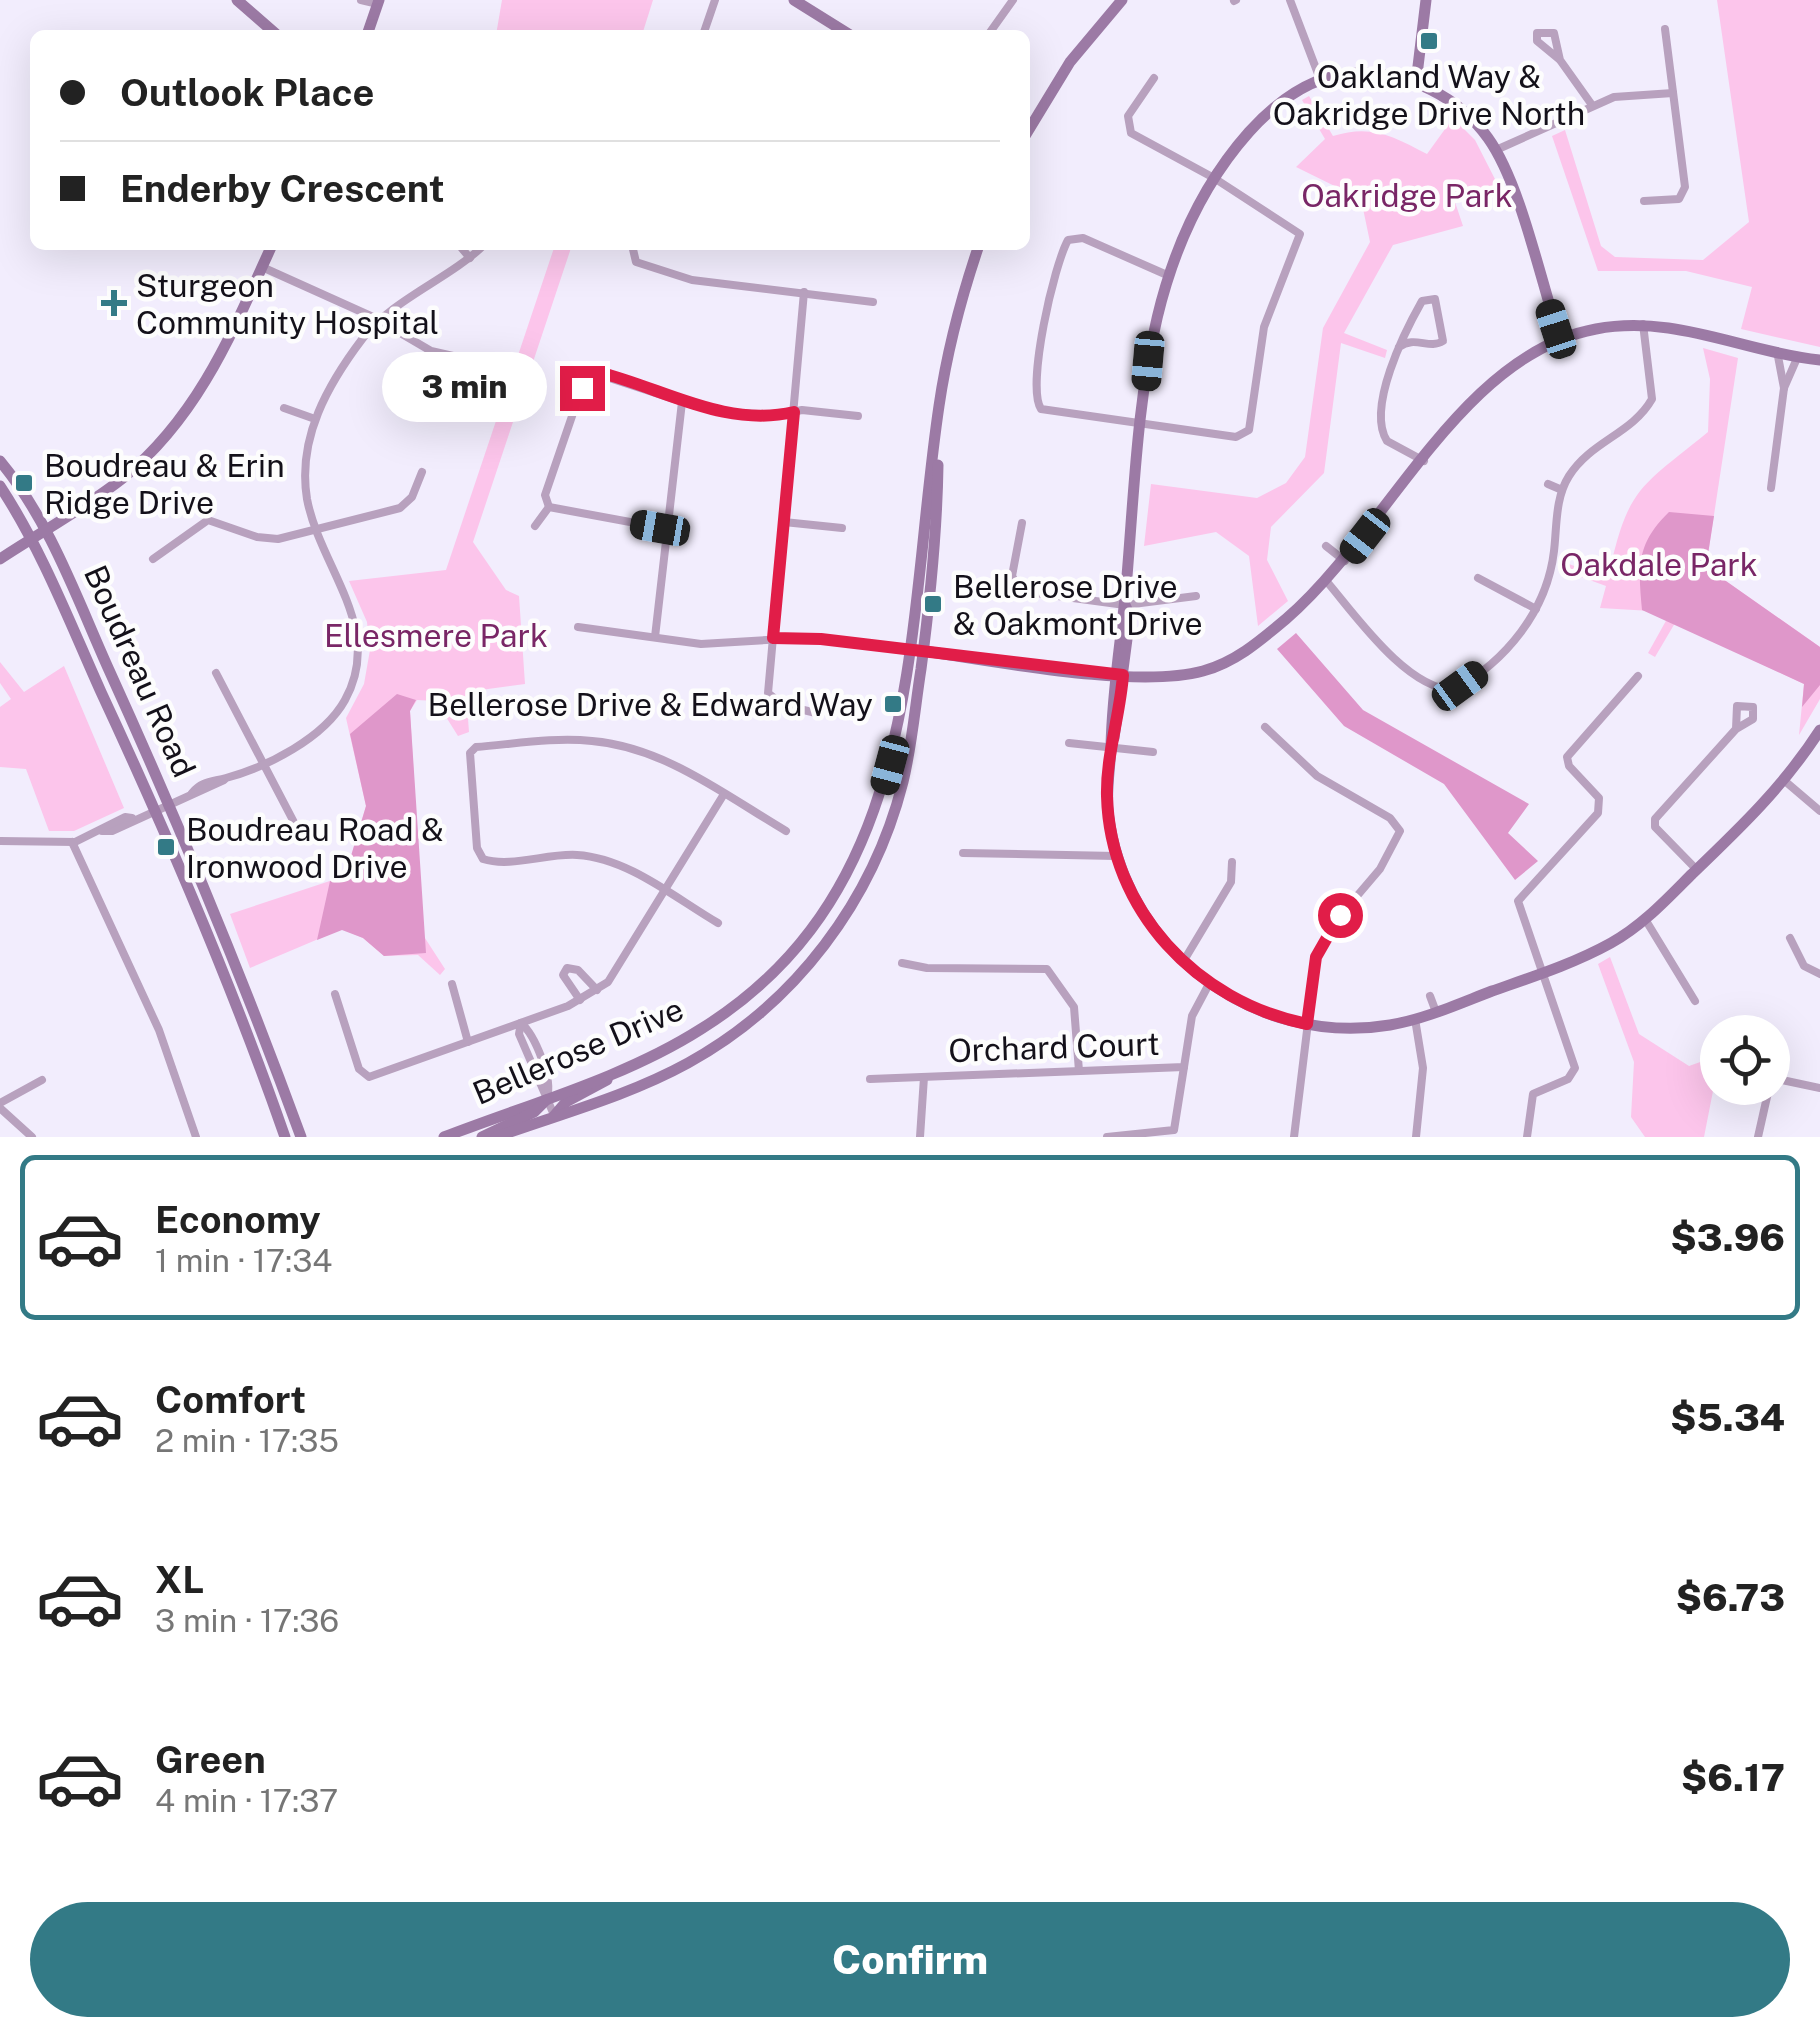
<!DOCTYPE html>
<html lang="en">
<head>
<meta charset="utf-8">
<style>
  body { margin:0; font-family:"Public Sans",sans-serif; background:#f6f6f6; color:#222; height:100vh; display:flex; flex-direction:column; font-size:38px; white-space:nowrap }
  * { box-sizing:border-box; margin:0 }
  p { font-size:32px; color:#767676 }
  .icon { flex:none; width:55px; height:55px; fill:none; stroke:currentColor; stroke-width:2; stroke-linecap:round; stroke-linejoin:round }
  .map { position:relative; height:1137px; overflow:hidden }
  .drawer { display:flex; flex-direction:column; background:#fff; flex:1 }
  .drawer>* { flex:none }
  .top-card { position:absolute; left:30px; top:30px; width:1000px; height:220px; border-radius:15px; box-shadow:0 10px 40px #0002; display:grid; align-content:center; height:220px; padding:0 30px; background:#fff }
  .fabs { position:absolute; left:1700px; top:1015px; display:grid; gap:20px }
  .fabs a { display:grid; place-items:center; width:90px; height:90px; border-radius:50%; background:#fff; box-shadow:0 10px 40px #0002; font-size:50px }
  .end { position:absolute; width:45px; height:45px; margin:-22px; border:12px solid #e11d48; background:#fff; box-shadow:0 0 0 5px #fff }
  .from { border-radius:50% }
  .bubble { position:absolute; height:70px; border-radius:35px; background:#fff; box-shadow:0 10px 40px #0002; font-size:32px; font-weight:800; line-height:70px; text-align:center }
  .car { position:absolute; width:30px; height:60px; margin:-30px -15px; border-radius:12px; box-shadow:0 0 8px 2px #0007; background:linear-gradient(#222 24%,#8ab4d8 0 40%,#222 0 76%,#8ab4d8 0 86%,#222 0) }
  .top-card b { display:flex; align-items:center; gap:35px; height:95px; font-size:38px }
  .top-card b+b { border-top:2px solid #e0e0e0 }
  .top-card i { width:25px; height:25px; background:#222 }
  ul { padding:18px 0 0; list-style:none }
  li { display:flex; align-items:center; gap:30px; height:165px; margin:0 20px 15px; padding:0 10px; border:5px solid transparent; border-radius:15px }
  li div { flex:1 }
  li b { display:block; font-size:38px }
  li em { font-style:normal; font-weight:800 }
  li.active { border-color:#337a86 }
  li>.icon { width:90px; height:90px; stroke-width:1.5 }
  .button { display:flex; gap:20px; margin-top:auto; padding:20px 30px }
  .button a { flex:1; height:115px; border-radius:60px; background:#337a86; color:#fff; font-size:40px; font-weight:800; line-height:115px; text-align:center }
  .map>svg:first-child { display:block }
  .green { fill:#fcc5eb }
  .forest { fill:#df97ca }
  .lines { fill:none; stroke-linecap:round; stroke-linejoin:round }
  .street { stroke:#b8a1be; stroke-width:8 }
  .secondary { stroke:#9c7aa5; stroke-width:11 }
  .route { stroke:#e11d48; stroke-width:12 }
  .poi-dot { fill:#337a86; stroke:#fdfdfd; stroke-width:4 }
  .labels { text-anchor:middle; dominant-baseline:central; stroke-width:9; stroke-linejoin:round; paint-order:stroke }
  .poi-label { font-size:32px; fill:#14111a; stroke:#fdfdfd; text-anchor:start }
  .park-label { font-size:32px; fill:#792666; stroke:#fdfdfd }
  .street-label { font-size:32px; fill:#14111a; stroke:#fdfdfd }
</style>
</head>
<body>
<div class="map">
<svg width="1820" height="1137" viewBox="0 0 1820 1137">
  <rect width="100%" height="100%" fill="#f2edfd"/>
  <g class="green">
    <polygon points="502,0 653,0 642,35 496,35"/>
    <polygon points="1717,0 1820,0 1820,347 1741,329 1752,287 1686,271 1598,271 1552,136 1565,130 1601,246 1615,257 1703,260 1749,222"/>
    <path d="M1309,96L1333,136C1371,124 1393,136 1427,154L1453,118L1475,140L1498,185L1454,199L1463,226L1393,245L1344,333L1387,350L1385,358L1341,343L1324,473L1271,527L1267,560L1288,601L1258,626L1249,556L1216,532L1144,546L1151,484L1257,498L1286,483L1305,457L1323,328L1370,242L1361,199L1296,167L1325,139L1302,100Z"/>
    <polygon points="555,245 572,245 473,542 506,590 519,596 525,684 466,692 469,732 458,736 436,701 417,700 410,711 423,935 445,969 440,975 418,955 384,956 363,938 342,929 250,968 230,914 345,876 366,806 346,718 364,684 370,650 367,622 349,581 446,570"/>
    <path d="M1703,348L1738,358L1706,567L1820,647V699L1799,735L1804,684L1675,623L1655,657L1648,653L1667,619L1651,611L1600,608L1606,586L1562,570L1566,563L1608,578C1628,487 1638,489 1708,432L1710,379Z"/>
    <polygon points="0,662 24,692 64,666 124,808 74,831 49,831 26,769 0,767 0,707 11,699 0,683"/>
    <polygon points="1610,957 1639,1034 1689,1066 1717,1056 1718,1088 1757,1088 1754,1101 1713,1091 1704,1137 1645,1137 1631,1117 1634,1062 1598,964"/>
  </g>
  <g class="forest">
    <path d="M1669,512L1714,516L1706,567L1820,647V685L1802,707L1804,684L1642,610C1638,567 1636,544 1669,512Z"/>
    <polygon points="1296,633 1363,710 1529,804 1508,833 1538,861 1515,880 1444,784 1344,726 1277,649"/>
    <polygon points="397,694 416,700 410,711 426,953 384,956 363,938 342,930 317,940 330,881 345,876 366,806 350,734"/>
  </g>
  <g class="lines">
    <g class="street">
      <polyline points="361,0 378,4"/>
      <polyline points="1290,0 1320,79"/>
      <polyline points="1234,1 1236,0"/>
      <polyline points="703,35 715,0"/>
      <polyline points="988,35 1013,0"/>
      <polyline points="1560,60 1554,33 1537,33 1537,41 1560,60 1592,105"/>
      <path d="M1154,78L1128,116L1131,133L1214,178L1300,234L1264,327L1249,430L1236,437L1041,409C1026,386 1054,265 1068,240L1083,238L1167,275"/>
      <polyline points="1496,150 1614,97 1673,93"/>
      <polyline points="1644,201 1679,199 1685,187 1665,29"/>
      <polyline points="459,245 470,258"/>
      <polyline points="632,245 636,262 692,280 873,302"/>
      <polyline points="262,267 373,317 431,351 453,356"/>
      <polyline points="804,292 768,693 783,705 816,713"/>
      <path d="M1399,347C1415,335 1429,350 1443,341L1435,299L1422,301C1405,331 1366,408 1387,441L1424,461"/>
      <polyline points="1777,351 1784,388"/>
      <polyline points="284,408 315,419"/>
      <polyline points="1548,484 1562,490"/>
      <polyline points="1771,488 1784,388 1798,356"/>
      <polyline points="549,507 545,495 582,387 594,373 692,405 736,413 778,415 802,410 858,416"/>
      <polyline points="784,522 842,528"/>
      <polyline points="1022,523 1012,576 1021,591 1125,605 1196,596"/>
      <polyline points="535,526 549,507 668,529"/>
      <polyline points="1326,546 1345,561"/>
      <polyline points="153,559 208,520 257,537 278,539 400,508 412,497 422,472"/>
      <polyline points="1478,578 1536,609"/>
      <path d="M1328,583C1356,616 1407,689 1454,690C1506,661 1547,611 1554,551C1557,526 1555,498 1569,476C1591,441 1632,434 1652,399L1643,324"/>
      <polyline points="578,627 701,644 800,638 909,649"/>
      <polyline points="655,637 682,402"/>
      <polyline points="334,644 358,644"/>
      <polyline points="216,673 297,828"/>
      <polyline points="1265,727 1317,776 1390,818 1400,831 1380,869 1334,923 1316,957 1294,1137"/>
      <polyline points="1069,743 1153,752"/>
      <polyline points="1786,782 1820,811"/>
      <path d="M192,793C202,781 212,782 226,778C267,767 324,738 345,700C385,628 320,568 307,499C297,438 328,384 363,338C393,299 449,279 484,245"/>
      <polyline points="102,831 112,831 224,780"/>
      <polyline points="0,841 75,842 125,817 132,818"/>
      <polyline points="72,842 159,1030 196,1137"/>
      <polyline points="963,853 1116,856"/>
      <polyline points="1697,870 1655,827 1655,819 1736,729 1753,719 1753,707 1737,706 1736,729"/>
      <polyline points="1645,919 1695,1001"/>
      <path d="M718,923C675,898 628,858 577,855C547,853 511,868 483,859L477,848L470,753L476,747C514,744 554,737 592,741C664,747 725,795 786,831"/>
      <polyline points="1790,938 1804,966 1820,974"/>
      <polyline points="1183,962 1231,882 1232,862"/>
      <polyline points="902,963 927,968 1047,969 1074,1007 1079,1071"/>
      <polyline points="452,984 468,1042"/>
      <polyline points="335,994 359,1069 369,1077 568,1006 608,982 724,794"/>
      <polyline points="1430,996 1436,1012"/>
      <polyline points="580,1000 563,975 567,968 578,970 597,990"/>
      <polyline points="1415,1019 1423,1068 1416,1137"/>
      <polyline points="521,1023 519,1034 554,1115"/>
      <path d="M521,1023C535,1035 553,1079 547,1097"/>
      <polyline points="870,1079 1184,1067 1192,1016 1209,984"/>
      <polyline points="1772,1083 1782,1080 1820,1088"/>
      <polyline points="0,1103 42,1080"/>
      <polyline points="0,1108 32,1137"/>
      <polyline points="920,1137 924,1077"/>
      <polyline points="1107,1137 1174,1130 1184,1067"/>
      <polyline points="1527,1137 1533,1094 1568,1079 1575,1068 1518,901 1598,813 1599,798 1569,766 1567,757 1638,676"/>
      <polyline points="1758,1137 1769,1088"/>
    </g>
    <g class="secondary">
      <polyline points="237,0 277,35"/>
      <polyline points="794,0 850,35"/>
      <polyline points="367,35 379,0"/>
      <polyline points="1416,83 1426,0"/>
      <polyline points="1025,136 1070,62 1122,0"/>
      <path d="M1560,339C1541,283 1521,184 1488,138C1458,96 1409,73 1359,73C1314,73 1278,100 1249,132C1137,258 1140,429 1126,588C1121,641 1112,692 1111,747C1110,769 1106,789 1108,811C1123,948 1253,1048 1390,1025C1425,1019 1458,1004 1492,991C1532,977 1573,964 1611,943C1642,926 1667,899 1692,874C1740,828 1784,786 1820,730"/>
      <path d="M0,461C50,521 77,599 109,670C179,824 243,978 301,1137"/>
      <path d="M0,486C42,550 70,623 101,692C169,838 232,985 285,1137"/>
      <path d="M0,559C41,532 85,508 123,478C199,416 233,331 272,245"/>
      <path d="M909,649C985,659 1134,690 1203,671C1236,662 1261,640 1286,619C1387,532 1460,354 1596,329C1675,314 1743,352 1820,360"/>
      <polyline points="1114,738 1130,616 1125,605"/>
      <polyline points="554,1116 566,1102 607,1080"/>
      <path d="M444,1137C529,1104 624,1078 701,1029C925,890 905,635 939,406C947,351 961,298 979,245"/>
      <polyline points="482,1137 534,1112 546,1100"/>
      <path d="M496,1137C560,1114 628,1096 688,1063C795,1004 873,901 903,782C912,745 915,707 921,669C930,601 937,534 938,465"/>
    </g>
  </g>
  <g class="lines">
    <path class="route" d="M582,388L588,377L598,372C663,388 724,428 794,412L773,638L821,639L1123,675C1120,716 1106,755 1107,796C1110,910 1197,1002 1307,1024L1316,957L1340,915"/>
  </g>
  <g class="poi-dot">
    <rect x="1419" y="31" width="20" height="20" rx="5"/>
    <path d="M109 288h10v10h10v10h-10v10h-10v-10h-10v-10h10z"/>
    <rect x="14" y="473" width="20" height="20" rx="5"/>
    <rect x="923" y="594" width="20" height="20" rx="5"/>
    <rect x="883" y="694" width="20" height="20" rx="5"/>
    <rect x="156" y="837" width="20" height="20" rx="5"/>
  </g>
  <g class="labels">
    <g class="poi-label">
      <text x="1429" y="76" text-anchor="middle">Oakland Way &amp;<tspan x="1429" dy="37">Oakridge Drive North</tspan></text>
      <text x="136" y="285">Sturgeon<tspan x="136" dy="37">Community Hospital</tspan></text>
      <text x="44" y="465">Boudreau &amp; Erin<tspan x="44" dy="37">Ridge Drive</tspan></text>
      <text x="953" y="586">Bellerose Drive<tspan x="953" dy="37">&amp; Oakmont Drive</tspan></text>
      <text x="873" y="704" text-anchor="end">Bellerose Drive &amp; Edward Way</text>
      <text x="186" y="829">Boudreau Road &amp;<tspan x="186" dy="37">Ironwood Drive</tspan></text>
    </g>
    <g class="park-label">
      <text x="1407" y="195">Oakridge Park</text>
      <text x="1659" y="564">Oakdale Park</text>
      <text x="436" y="635">Ellesmere Park</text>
    </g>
    <g class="street-label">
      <text transform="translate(140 671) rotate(66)">Boudreau Road</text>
      <text transform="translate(1054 1047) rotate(-2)">Orchard Court</text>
      <text transform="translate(578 1051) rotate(-23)">Bellerose Drive</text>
    </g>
  </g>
</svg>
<div class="fabs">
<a><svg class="icon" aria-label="locate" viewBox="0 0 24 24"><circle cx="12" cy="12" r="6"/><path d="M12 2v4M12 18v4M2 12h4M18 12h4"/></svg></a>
</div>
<i class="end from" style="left:1340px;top:915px"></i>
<i class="end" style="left:582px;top:388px"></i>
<div class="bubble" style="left:382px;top:352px;width:165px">3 min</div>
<i class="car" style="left:1556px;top:329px;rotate:342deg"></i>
<i class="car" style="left:1148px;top:361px;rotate:185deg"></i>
<i class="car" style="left:660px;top:528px;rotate:280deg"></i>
<i class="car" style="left:1365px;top:536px;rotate:218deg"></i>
<i class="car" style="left:1460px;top:686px;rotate:54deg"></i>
<i class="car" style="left:890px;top:765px;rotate:195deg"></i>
<div class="top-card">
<b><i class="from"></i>Outlook Place</b>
<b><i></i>Enderby Crescent</b>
</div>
</div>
<section class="drawer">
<ul>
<li class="active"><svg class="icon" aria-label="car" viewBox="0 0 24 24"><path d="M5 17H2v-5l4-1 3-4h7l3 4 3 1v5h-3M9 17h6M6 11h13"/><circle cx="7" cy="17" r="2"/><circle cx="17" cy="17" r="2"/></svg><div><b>Economy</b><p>1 min · 17:34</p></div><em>$3.96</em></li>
<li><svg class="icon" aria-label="car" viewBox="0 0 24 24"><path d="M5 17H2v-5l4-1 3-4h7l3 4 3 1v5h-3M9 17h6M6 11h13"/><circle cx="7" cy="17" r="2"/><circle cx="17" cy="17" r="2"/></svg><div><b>Comfort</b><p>2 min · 17:35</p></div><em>$5.34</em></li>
<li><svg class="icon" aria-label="car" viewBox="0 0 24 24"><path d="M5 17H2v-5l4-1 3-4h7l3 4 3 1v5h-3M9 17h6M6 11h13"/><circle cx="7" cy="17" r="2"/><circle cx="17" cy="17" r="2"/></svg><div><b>XL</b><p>3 min · 17:36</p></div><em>$6.73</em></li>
<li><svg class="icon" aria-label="car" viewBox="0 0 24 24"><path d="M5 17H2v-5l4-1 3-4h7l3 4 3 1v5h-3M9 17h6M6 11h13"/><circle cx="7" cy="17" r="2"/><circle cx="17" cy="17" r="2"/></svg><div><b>Green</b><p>4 min · 17:37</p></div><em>$6.17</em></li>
</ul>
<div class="button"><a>Confirm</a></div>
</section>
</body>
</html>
